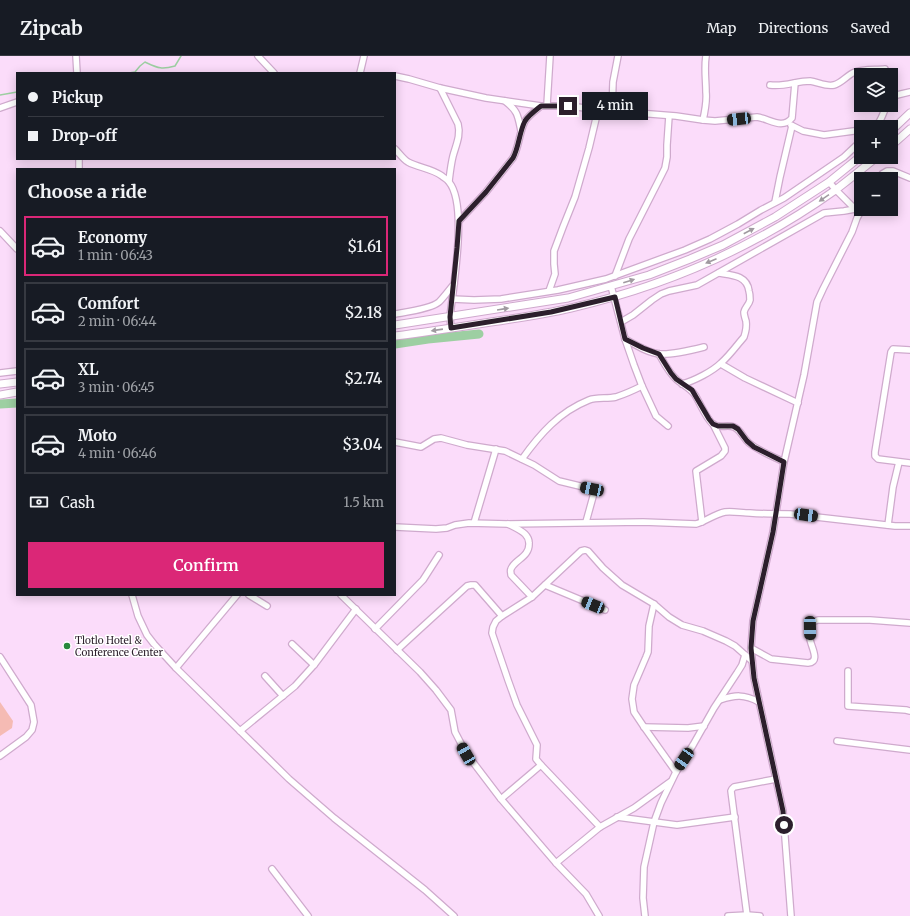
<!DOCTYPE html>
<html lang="en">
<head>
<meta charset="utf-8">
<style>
  body { margin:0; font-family:Merriweather,serif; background:#242831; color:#f1f3f6; height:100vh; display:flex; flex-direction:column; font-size:15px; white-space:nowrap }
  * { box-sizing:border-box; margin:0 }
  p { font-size:13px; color:#9ea1a6 }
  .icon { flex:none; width:22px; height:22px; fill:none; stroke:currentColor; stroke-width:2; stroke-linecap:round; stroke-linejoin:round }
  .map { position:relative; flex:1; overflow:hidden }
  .details { position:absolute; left:16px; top:112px; width:380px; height:428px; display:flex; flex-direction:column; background:#171b24; border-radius:0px; box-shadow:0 2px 10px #0003 }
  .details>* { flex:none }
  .guide { position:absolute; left:16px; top:16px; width:380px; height:88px; border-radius:0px; box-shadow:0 2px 10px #0003; display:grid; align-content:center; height:88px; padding:0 12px; background:#171b24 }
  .fabs { position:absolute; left:854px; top:12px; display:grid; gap:8px }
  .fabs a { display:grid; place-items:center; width:44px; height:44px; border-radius:0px; background:#171b24; box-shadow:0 2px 10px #0003; font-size:20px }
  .end { position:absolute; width:18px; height:18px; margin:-9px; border:5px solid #2c1f2c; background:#fff; box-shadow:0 0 0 2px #fff }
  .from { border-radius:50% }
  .bubble { position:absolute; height:28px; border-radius:0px; background:#171b24; box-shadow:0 2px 10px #0003; font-size:13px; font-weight:600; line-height:28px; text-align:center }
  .car { position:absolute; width:12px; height:24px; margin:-12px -6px; border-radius:5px; box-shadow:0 0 3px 1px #0007; background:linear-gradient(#222 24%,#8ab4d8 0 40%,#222 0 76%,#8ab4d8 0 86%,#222 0) }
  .guide b { display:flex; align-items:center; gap:14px; height:38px; font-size:15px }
  .guide b+b { border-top:1px solid #363941 }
  .guide i { width:10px; height:10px; background:#f1f3f6 }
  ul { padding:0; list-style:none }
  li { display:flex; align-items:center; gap:12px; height:60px; margin:0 8px 6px; padding:0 4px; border:2px solid #363941; border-radius:0px }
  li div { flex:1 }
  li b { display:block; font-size:15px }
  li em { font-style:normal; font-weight:600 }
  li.active { border-color:#db2777 }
  li>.icon { width:36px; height:36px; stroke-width:1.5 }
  h2 { padding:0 12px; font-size:18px; line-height:48px }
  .pay { display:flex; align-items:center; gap:10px; height:44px; padding:0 12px; font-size:15px }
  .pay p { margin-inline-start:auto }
  .primary-button { display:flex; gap:8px; margin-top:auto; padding:8px 12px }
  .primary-button a { flex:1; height:46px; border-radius:0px; background:#db2777; color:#fff; font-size:16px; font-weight:600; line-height:46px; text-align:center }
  header { display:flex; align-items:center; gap:24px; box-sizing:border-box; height:56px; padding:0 20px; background:#171b24; border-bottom:1px solid #363941 }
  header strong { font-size:19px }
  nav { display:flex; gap:22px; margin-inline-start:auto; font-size:14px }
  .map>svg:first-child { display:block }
  .green { fill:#f5bbb4 }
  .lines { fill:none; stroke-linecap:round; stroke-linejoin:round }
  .stream { stroke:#9dcfa2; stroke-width:1.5 }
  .river { stroke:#9dcfa2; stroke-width:9 }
  .minor-casing { stroke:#cfaacd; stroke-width:8 }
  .major-casing { stroke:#cfaacd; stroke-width:9 }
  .minor { stroke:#fff; stroke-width:5.5 }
  .major { stroke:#fff; stroke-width:7 }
  .oneway { fill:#a09aa0 }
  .route { stroke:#2c1f2c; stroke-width:5 }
  .poi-dot { fill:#27883c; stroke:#fff; stroke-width:1.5 }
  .labels { text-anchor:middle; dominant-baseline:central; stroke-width:3; stroke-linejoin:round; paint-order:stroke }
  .poi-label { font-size:10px; fill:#2c1f2c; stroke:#fff; text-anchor:start }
</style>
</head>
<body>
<header>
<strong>Zipcab</strong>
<nav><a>Map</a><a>Directions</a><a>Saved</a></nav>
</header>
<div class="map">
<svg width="910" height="860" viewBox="0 0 910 860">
  <rect width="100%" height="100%" fill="#fbdcfa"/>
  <polygon class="green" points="0,646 13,665 12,672 0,680"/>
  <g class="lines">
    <g class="stream">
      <path d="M129,17L135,16L140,10L145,6C158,12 161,14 175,10L181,0"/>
      <polyline points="0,39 17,36"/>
    </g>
    <g class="river">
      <polyline points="395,288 428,283 479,278"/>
      <polyline points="0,348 17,347"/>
    </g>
    <defs>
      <g id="minor">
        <polyline points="76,0 77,17"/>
        <polyline points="258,0 274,17"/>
        <polyline points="360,17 364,0"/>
        <polyline points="395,20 409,23 440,32 486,42 541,50"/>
        <path d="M770,29C785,31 796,25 810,25C818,26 826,31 834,29C842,27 847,19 855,16C863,13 876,14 885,13"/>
        <path d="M440,32L458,68C461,79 456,89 453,100C451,108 450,117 449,125"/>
        <polyline points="891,43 897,39 910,36"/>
        <path d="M505,45C518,55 518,60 521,75"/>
        <polyline points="547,49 550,0"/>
        <polyline points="0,52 17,46"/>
        <polyline points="612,55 613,26 618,0"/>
        <path d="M703,64C705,55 707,45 706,36C706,24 704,12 706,0"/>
        <polyline points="791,69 803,75 824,79 861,74"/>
        <path d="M875,71C882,65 883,56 887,49"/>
        <path d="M395,93C399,97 403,103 408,106C419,112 431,112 442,120C444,122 447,123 449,126C468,149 453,231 450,261L451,272"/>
        <polyline points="79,103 79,113"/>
        <polyline points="879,123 882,118 887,115 893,115 910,122"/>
        <polyline points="829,126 836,134 856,154"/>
        <polyline points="775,146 780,121 792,70"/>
        <path d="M459,165L486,136L513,102C519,91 519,77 525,65C529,59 536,54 541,50H568L612,55L676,60L703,64L715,65L757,61C770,63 782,74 792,62L795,27"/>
        <polyline points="0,175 17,193"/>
        <polyline points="615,220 629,183 659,124 665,112 667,101 667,89 669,60"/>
        <polyline points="611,230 625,283 634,309 642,330 656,360 668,370"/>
        <polyline points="549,235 555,218 554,208 554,195 563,171 575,141 589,92 598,54"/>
        <polyline points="452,243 474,244 501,243 558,234 606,223 685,194 710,183 738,168 761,154 784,142 844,101 861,85"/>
        <path d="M395,258C406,256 431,253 439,246C444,241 449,234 454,228"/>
        <polyline points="621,266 633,259 652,244 661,238 669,235 697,229 824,157 844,155 855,153"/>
        <path d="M625,283C636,289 648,297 660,298C672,299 692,294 704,291"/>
        <polyline points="910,294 893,293 891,296 875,396 875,400 878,403 910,407"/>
        <path d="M659,298C664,307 669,317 677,324C683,329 690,332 695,339C700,347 707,364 713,368C719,373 727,368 734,371C741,374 743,382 749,387C759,395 772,400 784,406"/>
        <polyline points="721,308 745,322 798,347"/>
        <polyline points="0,317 17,315"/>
        <path d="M682,328C694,325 713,315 721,307C730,299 737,289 744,281C746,275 747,271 746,265C745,262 744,259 744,256C745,251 749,249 750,244C750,241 750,238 749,235C747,219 731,219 719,217"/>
        <polyline points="395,386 421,391 434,383 441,382 467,389 505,395 534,409 559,425 592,433 594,437 586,466"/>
        <path d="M522,403C540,378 559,356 589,344C597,341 607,343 616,341C625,338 634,334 642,330"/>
        <polyline points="702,466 696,415 721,400 725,395 725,392 713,368"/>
        <polyline points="474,467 496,393"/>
        <path d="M508,468C514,471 521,474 525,478C527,480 529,484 529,487C530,501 514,504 511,513C510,515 511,516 511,519L532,541"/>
        <polyline points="888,469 893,431 899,406"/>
        <path d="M395,471L436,473L447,472L455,469L469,467L508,468L643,466L696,468C706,465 715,458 725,456C733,455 742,457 750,457C763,458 776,458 790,458L895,470H910"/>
        <polyline points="545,529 605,554"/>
        <polyline points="132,539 138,560 147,579 154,588 176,612 289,723 334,762 425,834 454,860"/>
        <polyline points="249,539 267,550"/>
        <polyline points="341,539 420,616 436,634 451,654 455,676 466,697 501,743 556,807 586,838 599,860"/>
        <polyline points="654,548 649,570 648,596 646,601 634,629 632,643 634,656 644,671 676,716"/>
        <polyline points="375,573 423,524 439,499"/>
        <polyline points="292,588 314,609"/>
        <path d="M751,592L771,603L808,607C821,606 811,591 810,583C809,577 810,572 812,566L818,564H870L910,567"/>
        <polyline points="397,594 467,530 471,529 475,529 502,560"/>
        <polyline points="0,601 31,649 34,666 32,674 26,681 0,700"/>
        <polyline points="176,612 237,539"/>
        <polyline points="848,615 848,650 906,654 910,655"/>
        <polyline points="265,620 283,640"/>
        <path d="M720,644C735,639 744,638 759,646"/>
        <polyline points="644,671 688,672 704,670"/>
        <polyline points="240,675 295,630 314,609 356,553"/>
        <polyline points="837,685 910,694"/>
        <polyline points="501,743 541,709"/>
        <polyline points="617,761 677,769 735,761"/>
        <polyline points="600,771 541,709 536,703 537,689 517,649 508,624 492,577 493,571 496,565 502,560 532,541 581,495 585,494 588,495 603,512 622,529 654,548 669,561 682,569 703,575 726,585 735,590 752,605"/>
        <polyline points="556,807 600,771 634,752 670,726"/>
        <polyline points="272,813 308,860"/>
        <polyline points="747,859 731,735 732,733 734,731 776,723"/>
        <polyline points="645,860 643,842 644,811 654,766 661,747 676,716 693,689 714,652 737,617 742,609 745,599"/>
        <polyline points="728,860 747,859 760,860"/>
        <polyline points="791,860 783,755 754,622 751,592 753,565 773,476 784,406 804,319 817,246 823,233 852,176 857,162 862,153"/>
      </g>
      <g id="major">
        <polyline points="891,75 910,57"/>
        <polyline points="891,90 910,73"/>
        <polyline points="395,269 568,242 649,219 690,203 723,189 775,161 829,126 861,100"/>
        <path d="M395,280C427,276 459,271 491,266C518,262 545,258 571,252C666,230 755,191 834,135C849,124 863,112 877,101"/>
        <polyline points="0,328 17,326"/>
        <polyline points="0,339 17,336"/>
      </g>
    </defs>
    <use href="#minor" class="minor-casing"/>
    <use href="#major" class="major-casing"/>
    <use href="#minor" class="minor"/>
    <use href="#major" class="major"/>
  </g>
  <defs><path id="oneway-solid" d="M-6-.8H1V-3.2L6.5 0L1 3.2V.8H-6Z"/></defs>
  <g class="oneway">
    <use href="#oneway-solid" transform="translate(824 142) rotate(146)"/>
    <use href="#oneway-solid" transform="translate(749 175) rotate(-28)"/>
    <use href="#oneway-solid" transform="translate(711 205) rotate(157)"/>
    <use href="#oneway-solid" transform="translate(629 225) rotate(-17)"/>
    <use href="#oneway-solid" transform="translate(503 253) rotate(-9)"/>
    <use href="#oneway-solid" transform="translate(437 274) rotate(172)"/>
  </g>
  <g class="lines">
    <path class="route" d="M568,50H541C536,54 529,59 525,65C519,77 519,91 513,102L486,136L459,165L457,192L450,261L451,272L551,256L615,241L625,283L643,292L659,298L671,317L676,323L692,334L709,363L713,368L718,370H733L738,373L747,385L754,391L784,406L773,476L753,565L751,592L754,622L783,755L784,769"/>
  </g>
  <circle class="poi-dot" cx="67" cy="590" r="4"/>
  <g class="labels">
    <g class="poi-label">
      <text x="75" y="584">Tlotlo Hotel &amp;<tspan x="75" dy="12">Conference Center</tspan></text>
    </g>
  </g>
</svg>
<div class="fabs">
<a><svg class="icon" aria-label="layers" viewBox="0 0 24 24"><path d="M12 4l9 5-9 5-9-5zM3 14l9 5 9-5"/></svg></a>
<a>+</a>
<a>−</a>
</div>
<i class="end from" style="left:784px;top:769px"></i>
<i class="end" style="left:568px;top:50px"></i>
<div class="bubble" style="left:582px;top:36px;width:66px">4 min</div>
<i class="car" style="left:739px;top:63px;rotate:264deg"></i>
<i class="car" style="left:592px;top:433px;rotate:282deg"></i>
<i class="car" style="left:806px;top:459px;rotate:98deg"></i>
<i class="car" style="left:593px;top:549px;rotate:292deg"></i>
<i class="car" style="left:810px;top:572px;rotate:179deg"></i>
<i class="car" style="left:466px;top:698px;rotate:330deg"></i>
<i class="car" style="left:684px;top:703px;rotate:214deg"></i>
<div class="guide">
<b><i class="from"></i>Pickup</b>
<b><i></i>Drop-off</b>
</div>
<section class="details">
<h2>Choose a ride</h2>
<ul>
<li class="active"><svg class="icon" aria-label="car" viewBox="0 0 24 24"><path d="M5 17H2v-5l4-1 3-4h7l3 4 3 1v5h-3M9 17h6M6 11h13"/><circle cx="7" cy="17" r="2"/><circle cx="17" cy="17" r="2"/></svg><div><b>Economy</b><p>1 min · 06:43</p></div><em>$1.61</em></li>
<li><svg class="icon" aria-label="car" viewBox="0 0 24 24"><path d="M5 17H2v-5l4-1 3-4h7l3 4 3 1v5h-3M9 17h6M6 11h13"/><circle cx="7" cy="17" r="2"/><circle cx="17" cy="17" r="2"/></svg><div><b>Comfort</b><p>2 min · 06:44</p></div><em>$2.18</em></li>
<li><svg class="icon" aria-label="car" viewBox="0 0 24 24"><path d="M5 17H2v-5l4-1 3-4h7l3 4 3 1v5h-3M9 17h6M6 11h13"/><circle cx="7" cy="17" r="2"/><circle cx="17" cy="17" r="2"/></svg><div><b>XL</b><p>3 min · 06:45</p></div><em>$2.74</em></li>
<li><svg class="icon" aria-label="car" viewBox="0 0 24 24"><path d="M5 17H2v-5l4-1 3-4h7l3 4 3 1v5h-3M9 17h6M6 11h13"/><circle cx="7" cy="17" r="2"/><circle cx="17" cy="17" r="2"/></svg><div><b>Moto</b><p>4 min · 06:46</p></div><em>$3.04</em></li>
</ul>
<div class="pay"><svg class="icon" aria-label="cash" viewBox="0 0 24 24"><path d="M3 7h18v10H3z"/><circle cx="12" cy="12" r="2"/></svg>Cash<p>1.5 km</p></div>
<div class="primary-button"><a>Confirm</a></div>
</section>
</div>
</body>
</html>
